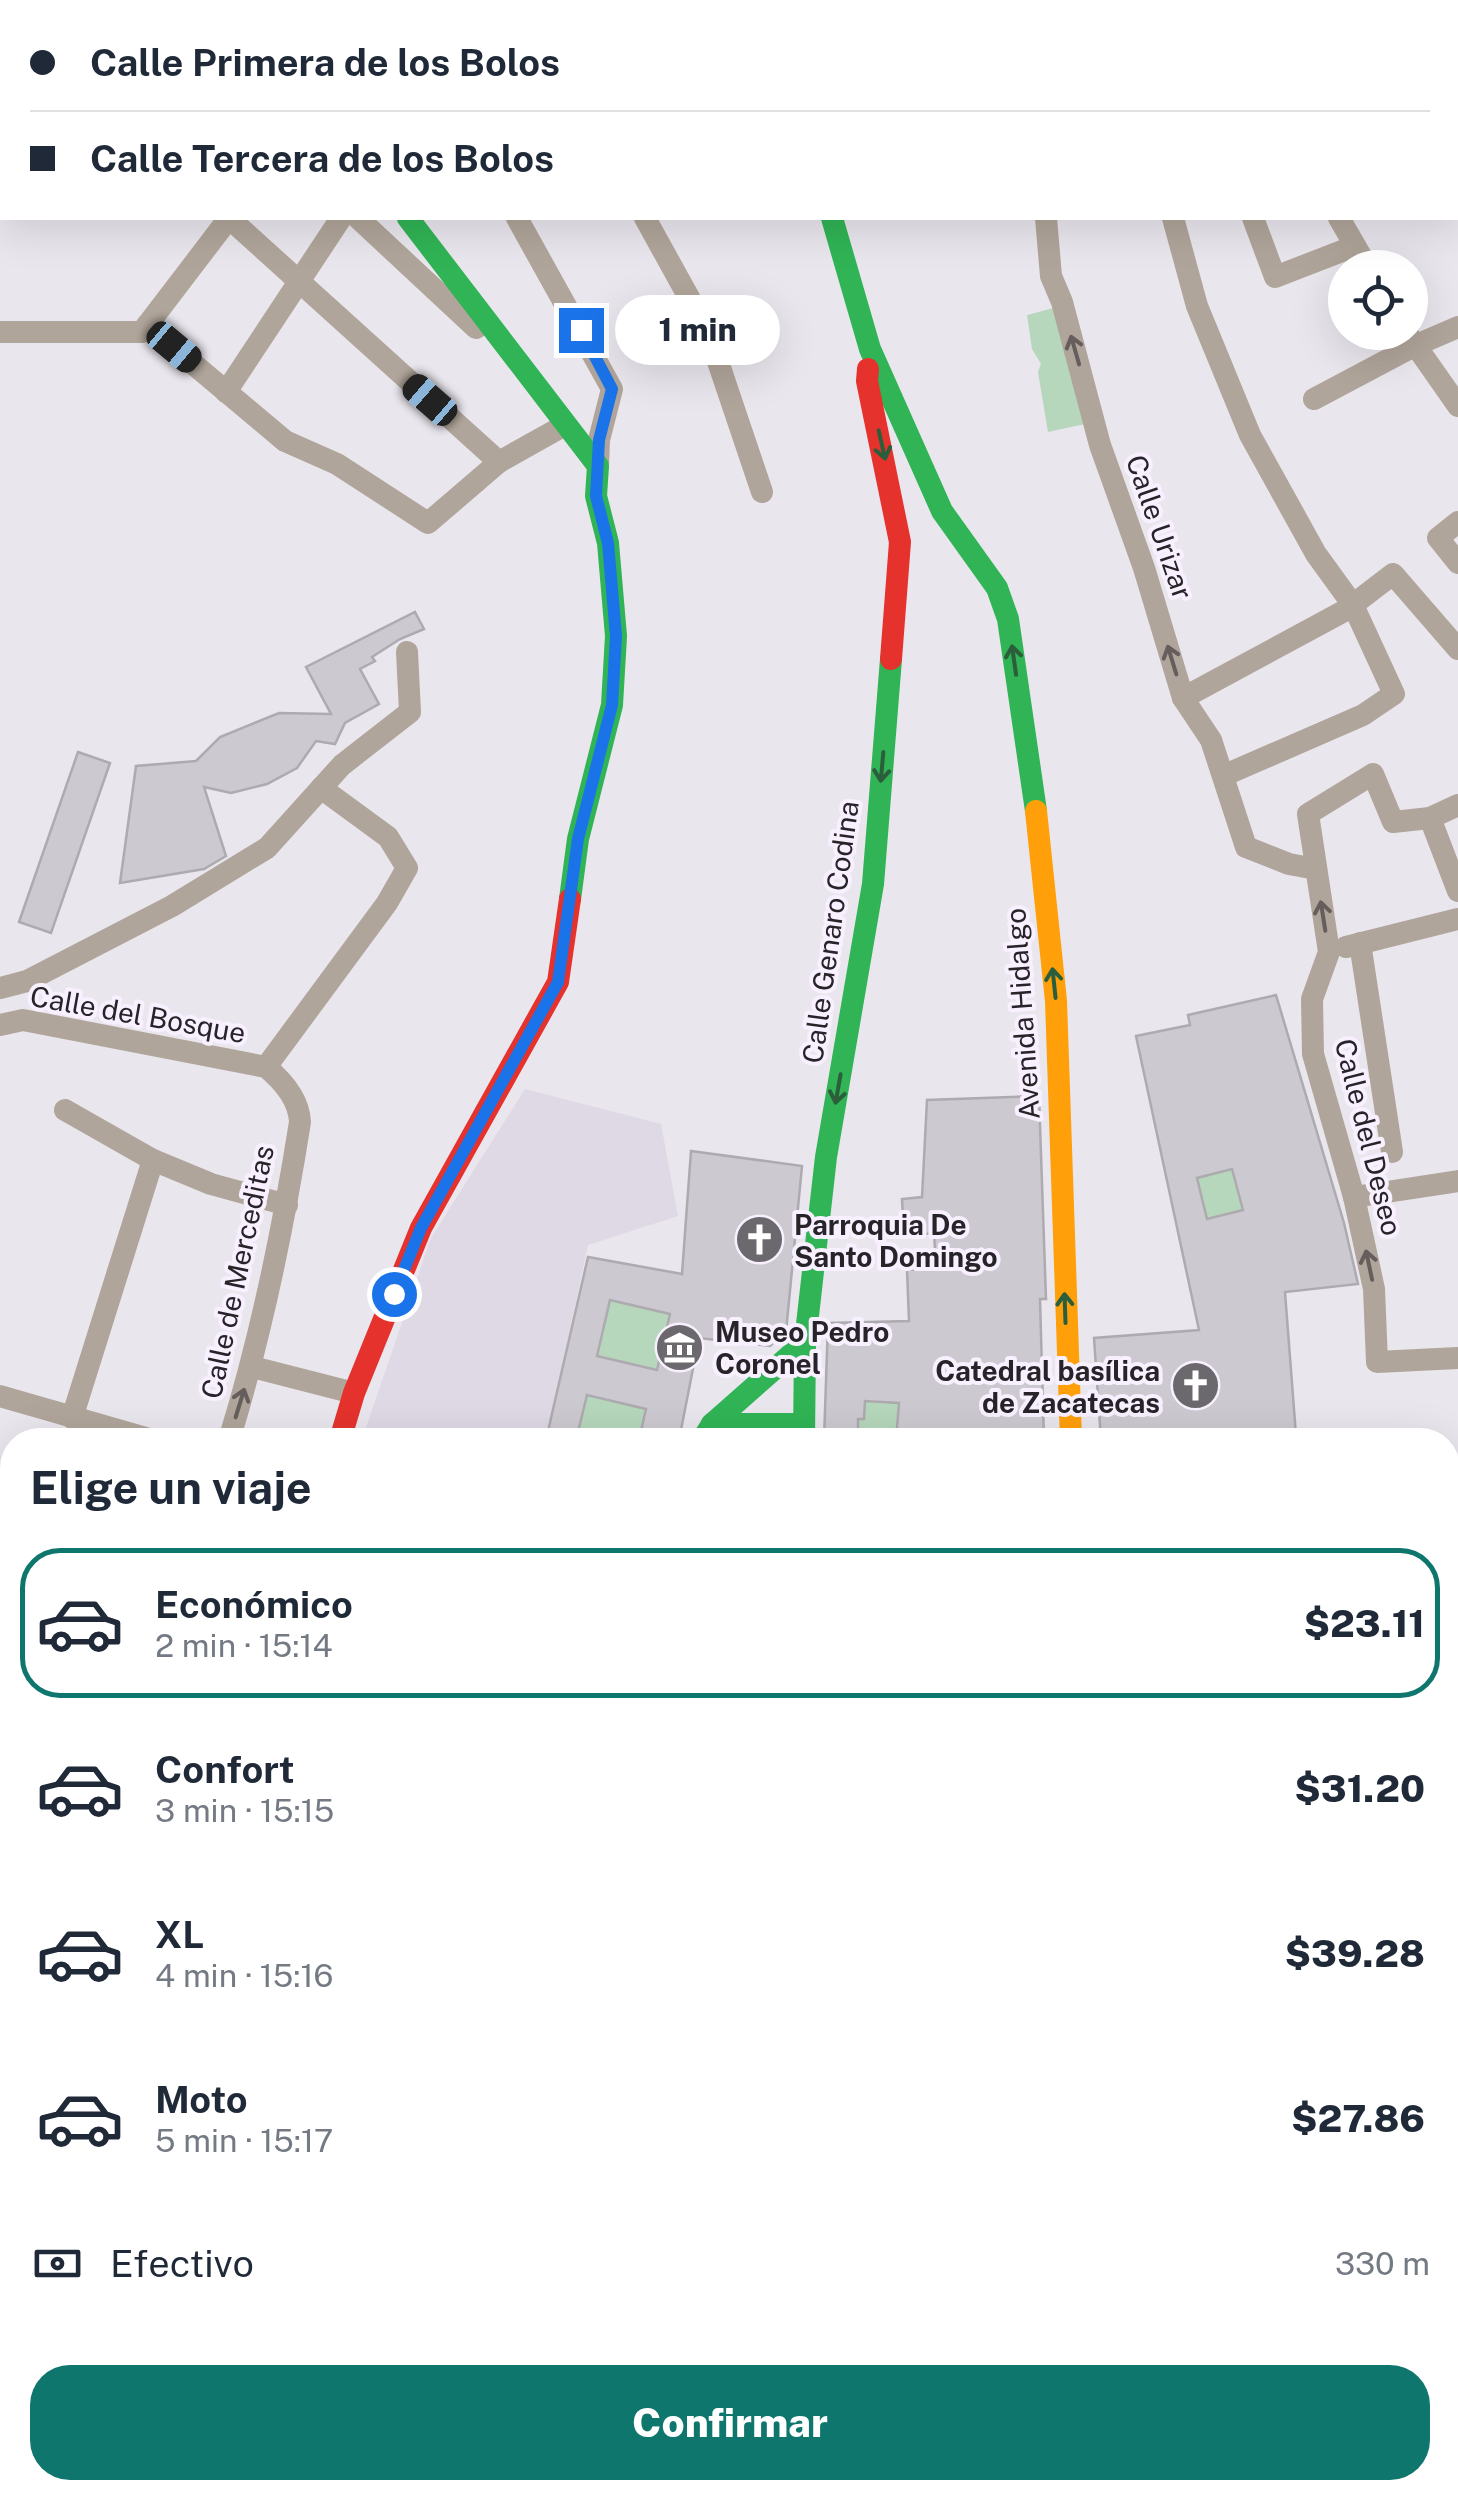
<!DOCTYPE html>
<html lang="es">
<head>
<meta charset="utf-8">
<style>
  body { margin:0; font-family:"Public Sans",sans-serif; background:#f6f6f7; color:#1f2937; height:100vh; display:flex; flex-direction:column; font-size:38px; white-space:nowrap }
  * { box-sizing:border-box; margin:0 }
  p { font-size:32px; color:#747a83 }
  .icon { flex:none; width:55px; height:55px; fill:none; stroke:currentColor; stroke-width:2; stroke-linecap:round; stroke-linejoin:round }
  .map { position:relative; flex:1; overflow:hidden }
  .drawer { position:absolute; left:0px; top:1428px; width:1460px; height:1072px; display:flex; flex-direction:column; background:#fff; border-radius:40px 40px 0 0; box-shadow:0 10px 40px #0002 }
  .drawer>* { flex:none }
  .top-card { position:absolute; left:0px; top:0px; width:1460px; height:220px; box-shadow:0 10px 40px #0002; display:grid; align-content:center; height:220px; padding:0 30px; background:#fff }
  .fabs { position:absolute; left:1328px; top:250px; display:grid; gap:20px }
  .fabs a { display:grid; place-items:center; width:100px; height:100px; border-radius:50%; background:#fff; box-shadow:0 10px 40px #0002; font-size:50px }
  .end { position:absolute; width:45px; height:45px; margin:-22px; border:12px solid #1a73e8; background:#fff; box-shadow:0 0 0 5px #fff }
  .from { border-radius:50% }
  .bubble { position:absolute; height:70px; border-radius:35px; background:#fff; box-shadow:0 10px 40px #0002; font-size:32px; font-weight:800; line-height:70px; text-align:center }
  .car { position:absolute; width:30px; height:60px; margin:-30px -15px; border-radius:12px; box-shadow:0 0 8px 2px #0007; background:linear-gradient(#222 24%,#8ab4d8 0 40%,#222 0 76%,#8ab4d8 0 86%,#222 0) }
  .top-card b { display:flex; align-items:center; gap:35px; height:95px; font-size:38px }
  .top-card b+b { border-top:2px solid #e0e1e3 }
  .top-card i { width:25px; height:25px; background:#1f2937 }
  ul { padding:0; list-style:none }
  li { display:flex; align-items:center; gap:30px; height:150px; margin:0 20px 15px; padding:0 10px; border:5px solid transparent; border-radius:40px }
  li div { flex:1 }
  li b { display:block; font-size:38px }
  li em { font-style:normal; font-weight:800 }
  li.current { border-color:#0f766e }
  li>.icon { width:90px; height:90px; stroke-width:1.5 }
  h2 { padding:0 30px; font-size:45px; line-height:120px }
  .pay { display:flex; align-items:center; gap:25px; height:110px; padding:0 30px; font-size:38px }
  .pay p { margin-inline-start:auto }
  .cta { display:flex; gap:20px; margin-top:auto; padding:20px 30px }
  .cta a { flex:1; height:115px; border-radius:40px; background:#0f766e; color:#fff; font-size:40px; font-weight:800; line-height:115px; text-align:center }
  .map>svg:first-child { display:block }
  .built { fill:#dfd8e5 }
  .green { fill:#b6d7bc }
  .building { fill:#cdc9d0; stroke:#adaab0; stroke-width:2.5; fill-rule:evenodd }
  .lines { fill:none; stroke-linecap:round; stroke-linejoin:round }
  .street { stroke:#b0a59a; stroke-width:22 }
  .fast { stroke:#30b455; stroke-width:22 }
  .slow { stroke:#ff9f0a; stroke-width:22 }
  .jam { stroke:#e5322d; stroke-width:22 }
  .oneway { stroke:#655e5c }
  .oneway2 { stroke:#2b5e3b }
  .route { stroke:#1a73e8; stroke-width:12 }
  .labels { text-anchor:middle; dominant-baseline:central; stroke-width:8; stroke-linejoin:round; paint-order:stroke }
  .street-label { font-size:28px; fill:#272429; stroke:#f8f0fe }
  .poi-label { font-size:28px; font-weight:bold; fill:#272429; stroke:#f8f0fe; text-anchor:start }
</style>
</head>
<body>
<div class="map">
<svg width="1458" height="2498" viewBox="0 0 1458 2498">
  <rect width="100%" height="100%" fill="#eae6ee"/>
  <polygon class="built" points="525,1089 661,1124 678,1216 588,1245 546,1440 381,1440 363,1436 431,1238"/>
  <g class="green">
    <polygon points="1065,305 1099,421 1048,432 1038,372 1041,364 1032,349 1027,315"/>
    <polygon points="1232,1169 1243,1210 1207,1219 1197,1178"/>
    <polygon points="610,1300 670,1314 657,1370 597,1356"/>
    <polygon points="587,1395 646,1409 639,1440 576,1440"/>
    <polygon points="865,1401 899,1403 896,1440 858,1440 848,1418"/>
    <polygon points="1176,2488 1332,2488 1337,2498 1176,2498"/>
  </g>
  <g class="building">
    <polygon points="415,612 424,629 400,639 372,657 375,661 360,669 379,704 345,723 335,744 316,741 297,768 267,784 231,793 204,787 226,856 204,869 120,883 136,766 196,761 220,737 279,713 331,714 306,667"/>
    <polygon points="78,752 110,763 51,933 19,922"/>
    <path d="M1276,995L1344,1223L1358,1284L1285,1292L1296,1435L1230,1440H1101L1094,1338L1199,1330L1136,1036L1190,1025L1188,1015ZM1232,1169L1243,1210L1207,1219L1197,1178Z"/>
    <polygon points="1039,1096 1046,1299 1040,1299 1044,1440 896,1440 899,1403 865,1401 864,1419 858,1419 858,1440 824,1440 828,1323 909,1321 907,1270 936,1268 934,1233 904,1236 902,1199 922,1197 927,1100"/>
    <path d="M691,1151L802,1166L786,1332L770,1346L699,1338L679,1440H639L646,1409L587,1395L576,1440H546L588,1257L682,1274ZM610,1300L670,1314L657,1370L597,1356Z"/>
  </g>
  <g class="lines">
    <g class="street">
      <polyline points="185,0 187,2"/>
      <polyline points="391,0 391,2"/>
      <polyline points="533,0 533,2"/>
      <polyline points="1014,0 1016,2"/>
      <polyline points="1128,0 1129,2"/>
      <polyline points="1192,0 1193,2"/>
      <polyline points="1252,0 1253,2"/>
      <polyline points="0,12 2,12"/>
      <polyline points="229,218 499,462"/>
      <polyline points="358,218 476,328"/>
      <polyline points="517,218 612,389 599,440 598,466"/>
      <polyline points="645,218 708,332 762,492"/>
      <polyline points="1046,218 1051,276 1062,302 1100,445 1144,568 1183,698 1211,740 1246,847 1289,864 1316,869"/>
      <polyline points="1173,218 1197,306 1250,435 1316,554 1353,605 1394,694 1363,715 1225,775"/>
      <polyline points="1253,218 1275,277 1355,246"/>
      <polyline points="1339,218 1368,268"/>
      <polyline points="147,325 285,441 337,464 428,523 499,462 565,425"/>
      <polyline points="0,332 142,332 229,218"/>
      <polyline points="1409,336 1458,406"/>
      <polyline points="226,392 341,218"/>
      <polyline points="1314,399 1414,346 1458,327"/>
      <polyline points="1458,522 1438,538 1458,563"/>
      <polyline points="1183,698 1346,610 1393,574 1458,649"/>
      <polyline points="1458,805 1430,818 1393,822 1373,774 1308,814 1329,952 1312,999 1313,1054 1354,1197 1374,1289 1377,1362 1458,1358"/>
      <polyline points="1430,818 1458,891"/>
      <polyline points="1360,943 1392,1152"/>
      <polyline points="1346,947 1458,919"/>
      <polyline points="0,988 27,981 172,906 267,848 342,765 410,712 407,652"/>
      <path d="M0,1025L23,1020L266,1067C283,1081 299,1100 300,1122C283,1230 261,1336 229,1440"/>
      <polyline points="266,1067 387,903 407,868 388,837 321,788"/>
      <polyline points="65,1110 153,1160 211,1184 287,1205"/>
      <polyline points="1354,1197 1458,1181"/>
      <polyline points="252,1367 354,1393"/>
      <polyline points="0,1396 153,1440"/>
      <polyline points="72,1418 153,1160"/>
      <polyline points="1448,1623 1458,1624"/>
      <polyline points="0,1981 12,1983"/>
      <polyline points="0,2335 12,2337"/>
      <polyline points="1448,2458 1458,2458"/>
      <polyline points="187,2488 187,2498"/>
      <polyline points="753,2498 756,2488"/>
    </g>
    <g class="fast">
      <polyline points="786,0 786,2"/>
      <polyline points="408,218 598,466 596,496 608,543 616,636 612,705 578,839 570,899"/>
      <polyline points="832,218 870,349 942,511 997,588 1008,619 1036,811"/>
      <polyline points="712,1424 803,1424"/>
      <polyline points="702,1440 712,1424 805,1342 826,1157 873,884 891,659"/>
      <polyline points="804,1440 805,1342"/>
    </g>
    <g class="slow">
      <polyline points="1416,0 1418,2"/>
      <polyline points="1036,811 1056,1001 1071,1440"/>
      <polyline points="1016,2488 1017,2498"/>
      <polyline points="1343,2488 1348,2498"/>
      <polyline points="433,2498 436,2488"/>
    </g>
    <g class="jam">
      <polyline points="868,369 867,381 900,542 891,659"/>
      <polyline points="340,1440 354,1393 421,1228 558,982 570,899"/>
      <polyline points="1448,2228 1458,2233"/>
    </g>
  </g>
  <defs><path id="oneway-shaft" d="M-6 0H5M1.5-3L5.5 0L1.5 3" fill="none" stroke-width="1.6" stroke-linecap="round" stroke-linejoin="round" transform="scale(2.5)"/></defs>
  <g class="oneway">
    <use href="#oneway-shaft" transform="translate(1075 350) rotate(-106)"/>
    <use href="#oneway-shaft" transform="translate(1172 660) rotate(-107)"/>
    <use href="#oneway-shaft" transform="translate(1323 916) rotate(-99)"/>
    <use href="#oneway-shaft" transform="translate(1369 1265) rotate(-102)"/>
    <use href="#oneway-shaft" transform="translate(240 1403) rotate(-73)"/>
  </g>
  <g class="oneway2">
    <use href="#oneway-shaft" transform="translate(882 445) rotate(77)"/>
    <use href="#oneway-shaft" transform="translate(1014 660) rotate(-98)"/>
    <use href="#oneway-shaft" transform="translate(882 767) rotate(95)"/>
    <use href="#oneway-shaft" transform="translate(1054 983) rotate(-96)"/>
    <use href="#oneway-shaft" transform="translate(838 1089) rotate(100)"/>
    <use href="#oneway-shaft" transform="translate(1065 1308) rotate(-92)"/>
  </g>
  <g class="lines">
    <polyline class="route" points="394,1294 421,1228 558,982 578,839 612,705 616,636 608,543 596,496 599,440 612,389 581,330"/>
  </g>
  <defs>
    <symbol id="church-disc" viewBox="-11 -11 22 22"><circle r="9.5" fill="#6b686e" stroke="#f8f0fe"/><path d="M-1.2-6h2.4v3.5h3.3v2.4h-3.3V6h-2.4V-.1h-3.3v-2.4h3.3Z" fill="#fff"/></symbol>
    <symbol id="museum-disc" viewBox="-11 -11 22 22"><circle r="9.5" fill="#6b686e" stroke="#f8f0fe"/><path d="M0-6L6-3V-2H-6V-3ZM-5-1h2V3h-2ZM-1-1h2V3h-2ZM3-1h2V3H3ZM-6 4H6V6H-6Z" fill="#fff"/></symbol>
  </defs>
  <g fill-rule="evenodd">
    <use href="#church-disc" x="732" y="1212" width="55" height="55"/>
    <use href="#museum-disc" x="652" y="1320" width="55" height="55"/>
    <use href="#church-disc" x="1168" y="1358" width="55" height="55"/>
  </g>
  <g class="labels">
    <g class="street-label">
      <text transform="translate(1160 527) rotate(71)">Calle Urizar</text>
      <text transform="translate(830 932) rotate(-82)">Calle Genaro Codina</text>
      <text transform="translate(138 1014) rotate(10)">Calle del Bosque</text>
      <text transform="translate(1022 1014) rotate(-94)">Avenida Hidalgo</text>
      <text transform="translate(1369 1137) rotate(76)">Calle del Deseo</text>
      <text transform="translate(237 1272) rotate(-78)">Calle de Merceditas</text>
    </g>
    <g class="poi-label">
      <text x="794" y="1224">Parroquia De<tspan x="794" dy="32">Santo Domingo</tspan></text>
      <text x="715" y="1331">Museo Pedro<tspan x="715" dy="32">Coronel</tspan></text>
      <text x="1160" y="1370" text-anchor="end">Catedral basílica<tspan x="1160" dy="32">de Zacatecas</tspan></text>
    </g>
  </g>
</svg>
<div class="fabs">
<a><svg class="icon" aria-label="locate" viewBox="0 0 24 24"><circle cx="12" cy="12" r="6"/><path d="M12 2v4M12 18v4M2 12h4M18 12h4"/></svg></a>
</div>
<i class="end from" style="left:394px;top:1294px"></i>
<i class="end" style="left:581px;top:330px"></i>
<div class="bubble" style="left:615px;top:295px;width:165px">1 min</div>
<i class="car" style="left:174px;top:347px;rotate:130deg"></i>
<i class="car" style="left:430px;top:400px;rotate:311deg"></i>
<div class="top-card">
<b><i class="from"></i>Calle Primera de los Bolos</b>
<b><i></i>Calle Tercera de los Bolos</b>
</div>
<section class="drawer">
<h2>Elige un viaje</h2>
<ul>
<li class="current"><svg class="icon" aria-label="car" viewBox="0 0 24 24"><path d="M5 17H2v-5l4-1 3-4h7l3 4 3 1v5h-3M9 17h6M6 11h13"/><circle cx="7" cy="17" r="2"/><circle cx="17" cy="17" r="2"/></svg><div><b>Económico</b><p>2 min · 15:14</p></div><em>$23.11</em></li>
<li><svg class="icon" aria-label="car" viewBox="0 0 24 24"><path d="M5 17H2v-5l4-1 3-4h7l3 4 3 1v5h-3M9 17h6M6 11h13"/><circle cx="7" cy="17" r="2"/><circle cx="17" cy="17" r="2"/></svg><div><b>Confort</b><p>3 min · 15:15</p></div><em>$31.20</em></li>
<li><svg class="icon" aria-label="car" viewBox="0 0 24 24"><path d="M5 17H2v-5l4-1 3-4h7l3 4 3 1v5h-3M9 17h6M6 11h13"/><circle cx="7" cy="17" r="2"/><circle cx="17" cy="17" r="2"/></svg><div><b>XL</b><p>4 min · 15:16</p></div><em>$39.28</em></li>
<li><svg class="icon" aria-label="car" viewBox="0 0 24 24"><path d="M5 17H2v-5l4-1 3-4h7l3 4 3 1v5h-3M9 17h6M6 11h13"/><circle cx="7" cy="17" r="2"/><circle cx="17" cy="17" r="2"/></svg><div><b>Moto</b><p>5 min · 15:17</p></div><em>$27.86</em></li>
</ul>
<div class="pay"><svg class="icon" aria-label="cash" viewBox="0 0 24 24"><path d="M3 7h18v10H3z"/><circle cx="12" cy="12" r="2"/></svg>Efectivo<p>330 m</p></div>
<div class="cta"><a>Confirmar</a></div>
</section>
</div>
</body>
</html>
